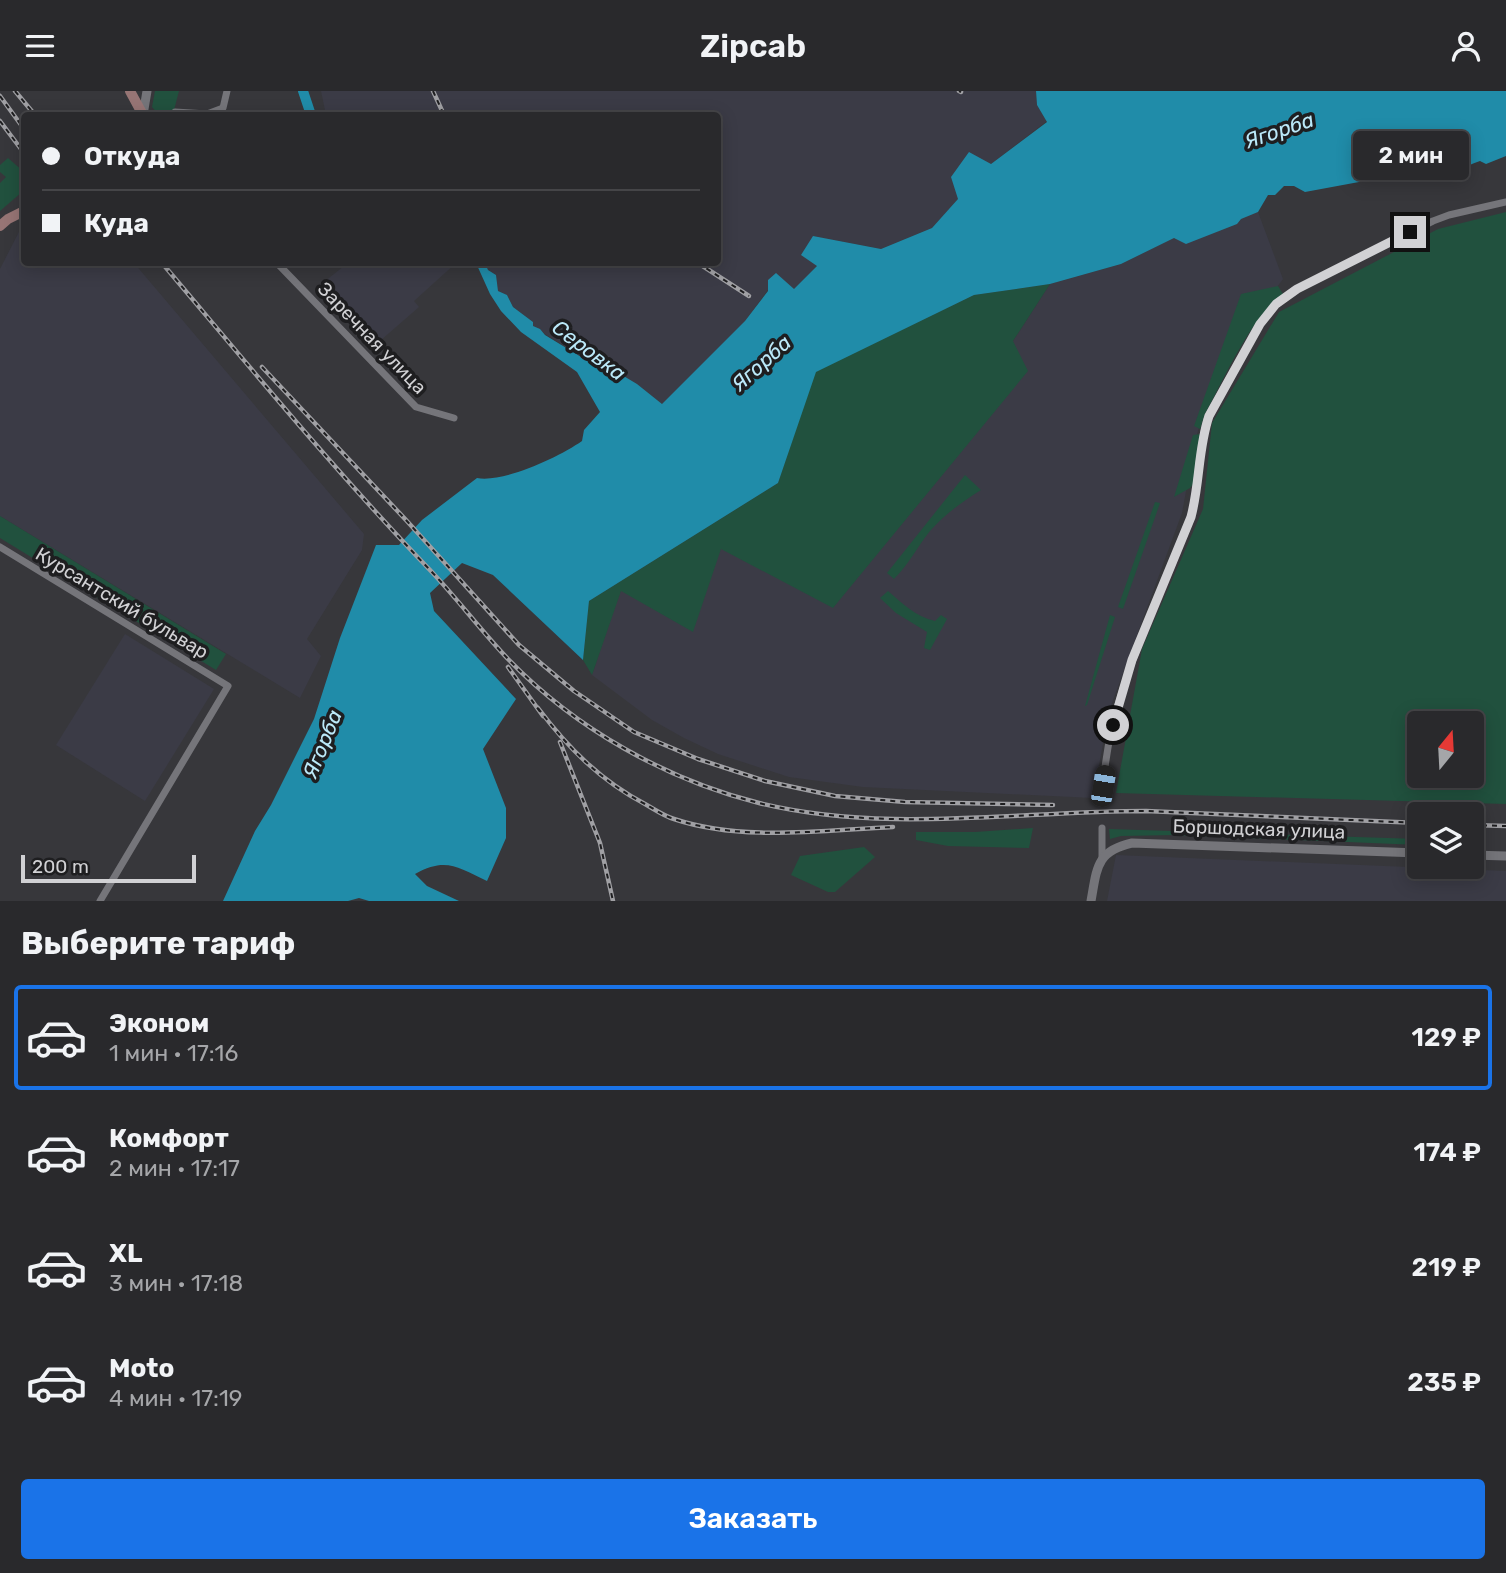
<!DOCTYPE html>
<html lang="ru">
<head>
<meta charset="utf-8">
<style>
  body { margin:0; font-family:Rubik,sans-serif; background:#313134; color:#f1f3f6; height:100vh; display:flex; flex-direction:column; font-size:26px; white-space:nowrap }
  * { box-sizing:border-box; margin:0 }
  p { font-size:23px; color:#a5a6a9 }
  .icon { flex:none; width:38px; height:38px; fill:none; stroke:currentColor; stroke-width:2; stroke-linecap:round; stroke-linejoin:round }
  .map { position:relative; height:810px; overflow:hidden }
  .drawer { display:flex; flex-direction:column; background:#29292c; flex:1 }
  .drawer>* { flex:none }
  .top-card { position:absolute; left:21px; top:21px; width:700px; height:154px; border-radius:7px; box-shadow:0 4px 18px #0003,0 0 0 2px #454548; display:grid; align-content:center; height:154px; padding:0 21px; background:#29292c }
  .needle { width:46px; rotate:18deg }
  .buttons { position:absolute; left:1407px; top:620px; display:grid; gap:14px }
  .buttons a { display:grid; place-items:center; width:77px; height:77px; border-radius:7px; background:#29292c; box-shadow:0 4px 18px #0003,0 0 0 2px #454548; font-size:35px }
  .scale { position:absolute; left:21px; bottom:18px; width:175px; box-sizing:border-box; padding-left:7px; border:4px solid #d1d1d4; border-top:0; font-size:19px; line-height:24px; white-space:nowrap; color:#d1d1d4; -webkit-text-stroke:5px #1e1e20; paint-order:stroke }
  .end { position:absolute; width:32px; height:32px; margin:-16px; border:9px solid #d1d1d4; background:#111; box-shadow:0 0 0 4px #111 }
  .from { border-radius:50% }
  .bubble { position:absolute; height:49px; border-radius:7px; background:#29292c; box-shadow:0 4px 18px #0003,0 0 0 2px #454548; font-size:23px; font-weight:600; line-height:49px; text-align:center }
  .car { position:absolute; width:21px; height:42px; margin:-21px -10px; border-radius:9px; box-shadow:0 0 5px 2px #0007; background:linear-gradient(#222 24%,#8ab4d8 0 40%,#222 0 76%,#8ab4d8 0 86%,#222 0) }
  .top-card b { display:flex; align-items:center; gap:24px; height:66px; font-size:26px }
  .top-card b+b { border-top:2px solid #454548 }
  .top-card i { width:18px; height:18px; background:#f1f3f6 }
  ul { padding:0; list-style:none }
  li { display:flex; align-items:center; gap:21px; height:105px; margin:0 14px 10px; padding:0 7px; border:4px solid transparent; border-radius:7px }
  li div { flex:1 }
  li b { display:block; font-size:26px }
  li em { font-style:normal; font-weight:600 }
  li.current { border-color:#1a73e8 }
  li>.icon { width:63px; height:63px; stroke-width:1.5 }
  h2 { padding:0 21px; font-size:32px; line-height:84px }
  .primary-button { display:flex; gap:14px; margin-top:auto; padding:14px 21px }
  .primary-button a { flex:1; height:80px; border-radius:7px; background:#1a73e8; color:#fff; font-size:28px; font-weight:600; line-height:80px; text-align:center }
  header { display:flex; justify-content:space-between; align-items:center; height:91px; padding:0 21px; background:#29292c; font-size:32px; font-weight:600 }
  .map>svg:first-child { display:block }
  .built { fill:#3b3b46 }
  .green { fill:#21513e; fill-rule:evenodd }
  .water { fill:#208ca9 }
  .lines { fill:none; stroke-linecap:round; stroke-linejoin:round }
  .river { stroke:#208ca9; stroke-width:10 }
  .minor { stroke:#75757a; stroke-width:7 }
  .tertiary { stroke:#75757a; stroke-width:9 }
  .secondary { stroke:#977575; stroke-width:10 }
  .rail-casing { stroke:#a0a0a4; stroke-width:4.5 }
  .rail { stroke:#1e1e20; stroke-width:2; stroke-dasharray:5; stroke-linecap:butt }
  .route { stroke:#d1d1d4; stroke-width:9 }
  .labels { text-anchor:middle; dominant-baseline:central; stroke-width:7; stroke-linejoin:round; paint-order:stroke }
  .street-label { font-size:19px; fill:#d1d1d4; stroke:#1e1e20 }
  .water-label { font-size:21px; font-style:italic; fill:#bbe9f9; stroke:#1e1e20 }
</style>
</head>
<body>
<header><svg class="icon" aria-label="menu" viewBox="0 0 24 24"><path d="M4 6h16M4 12h16M4 18h16"/></svg>Zipcab<svg class="icon" aria-label="person" viewBox="0 0 24 24"><circle cx="12" cy="8" r="4"/><path d="M4 21q1-7 8-7t8 7"/></svg></header>
<div class="map">
<svg width="1506" height="810" viewBox="0 0 1506 810">
  <rect width="100%" height="100%" fill="#37373b"/>
  <g class="built">
    <polygon points="321,0 1036,0 1037,14 1047,30 991,73 932,137 881,158 813,145 817,175 794,198 768,199 745,230 662,313 637,293 612,278 596,275 532,235 533,231 513,216 507,204 498,200 496,184 488,179 485,172 718,172 718,24 326,24"/>
    <polygon points="1258,121 1283,188 1257,223 1204,321 1196,346 1182,422 1109,620 1093,707 863,696 789,686 718,663 684,647 652,629 592,584 620,500 721,458 1013,250 1050,193 1121,173 1175,146"/>
    <polygon points="21,137 24,137 24,172 134,172 364,443 362,459 307,548 321,565 300,607 0,425 0,178"/>
    <polygon points="348,172 456,172 414,210 419,216 373,256 320,194"/>
    <polygon points="125,543 214,598 145,710 56,654"/>
    <polygon points="1116,764 1506,780 1506,810 1107,810"/>
  </g>
  <g class="green">
    <polygon points="155,0 179,0 173,23 159,24 152,16"/>
    <polygon points="8,67 24,81 24,103 22,101 0,120 0,92 6,86 0,81 0,74"/>
    <path d="M1506,121V713L1116,702L1142,558L1203,418L1212,332L1279,221L1438,138ZM1419,632H1472V684H1419Z"/>
    <polygon points="1050,193 1013,250 1028,280 833,517 721,458 693,541 621,500 592,584 583,569 589,510 778,392 815,281 974,204"/>
    <path d="M1278,195L1283,203C1251,226 1224,288 1205,323L1200,338L1194,335L1241,203Z"/>
    <polygon points="1200,343 1194,392 1190,397 1174,406 1193,344"/>
    <path d="M965,384L981,399C962,411 945,423 930,440C917,456 910,472 894,488L887,482Z"/>
    <polygon points="1155,411 1160,412 1123,518 1118,516"/>
    <polygon points="0,425 226,563 216,579 0,447"/>
    <path d="M888,500C902,512 916,526 935,530L941,524L947,528L930,559L924,557L927,541L896,522L880,507Z"/>
    <polygon points="1110,524 1115,526 1087,614 1085,615"/>
    <polygon points="1033,737 1029,757 948,755 916,749 916,741 975,741"/>
    <polygon points="1109,738 1419,748 1419,754 1176,744 1121,745 1110,748"/>
    <polygon points="864,756 875,766 835,801 828,801 791,784 800,765"/>
  </g>
  <path class="water" d="M1036,0H1506V65L1486,73L1480,70C1459,77 1439,91 1419,78L1407,79L1399,85L1384,90L1359,91L1305,101L1294,95H1284L1275,104H1268L1258,121L1241,128L1237,133L1186,153L1174,147L1121,173L1050,193L974,204L816,281L778,392L589,510L583,569L493,484L462,472L430,502L434,520L516,608L483,658L506,717V747L487,790C457,776 446,766 415,783L427,795L459,810H369L359,807L348,810H223L255,740L271,714L314,628L340,547L376,454H399L422,429L477,387C504,392 559,366 582,350L584,339L600,321L577,281L521,241L501,220L490,203L476,172H485L488,179L496,184L498,200L507,204L513,216L533,231V235L540,238L545,244L596,275L612,278L637,293L662,313L745,230L768,200V189L776,182L794,198L817,175L801,164L813,145L881,158L932,137L958,108L951,86L969,61L991,73L1047,31L1037,14Z"/>
  <g class="lines">
    <polyline class="river" points="303,0 311,24"/>
    <g class="minor">
      <polyline points="175,24 175,21 207,23 223,17 227,0"/>
      <polyline points="277,172 416,316 454,327"/>
      <polyline points="0,456 228,595 100,810"/>
      <path d="M1103,702C1106,607 1158,513 1191,426C1199,392 1198,357 1208,325L1260,233L1276,213L1297,198L1433,130L1449,124L1506,111"/>
      <polyline points="1102,737 1102,767"/>
    </g>
    <g class="tertiary">
      <polyline points="143,24 147,0"/>
      <polyline points="1472,764 1506,765"/>
      <path d="M1091,810C1097,777 1096,760 1132,752L1419,762"/>
    </g>
    <g class="secondary">
      <polyline points="130,0 143,24"/>
      <polyline points="0,135 8,128 24,120"/>
    </g>
    <defs>
      <g id="rail">
        <polyline points="15,0 35,24"/>
        <polyline points="433,0 444,24"/>
        <polyline points="959,0 961,1"/>
        <polyline points="0,5 24,38"/>
        <polyline points="0,30 24,62"/>
        <path d="M162,172C249,275 335,380 429,478C457,507 481,540 509,569C576,638 667,689 759,712C886,743 1018,720 1146,720L1419,732"/>
        <polyline points="698,172 749,205"/>
        <polyline points="262,276 406,429 519,554 574,600 634,641 698,668 765,690 835,705 905,711 1053,714"/>
        <polyline points="508,576 543,625"/>
        <path d="M538,617C568,657 601,690 645,713C654,718 664,725 674,728C743,751 822,739 893,736"/>
        <polyline points="560,651 600,752 613,810"/>
        <polyline points="1472,734 1506,735"/>
      </g>
    </defs>
    <use href="#rail" class="rail-casing"/>
    <use href="#rail" class="rail"/>
  </g>
  <g class="lines">
    <path class="route" d="M1113,634L1132,569L1191,426C1200,392 1198,357 1209,325L1260,233L1276,213L1297,198L1410,141"/>
  </g>
  <g class="labels">
    <g class="street-label">
      <text transform="translate(372 247) rotate(46)">Заречная улица</text>
      <text transform="translate(122 512) rotate(31)">Курсантский бульвар</text>
      <text transform="translate(1259 738) rotate(2)">Боршодская улица</text>
    </g>
    <g class="water-label">
      <text transform="translate(1279 39) rotate(-19)">Ягорба</text>
      <text transform="translate(589 259) rotate(37)">Серовка</text>
      <text transform="translate(761 272) rotate(-42)">Ягорба</text>
      <text transform="translate(322 653) rotate(-68)">Ягорба</text>
    </g>
  </g>
</svg>
<div class="buttons">
<a><svg class="needle" viewBox="-14 -14 28 28"><path d="M0-13l5 13h-10z" fill="#e53935"/><path d="M0 13l5-13h-10z" fill="#a5a6a9"/></svg></a>
<a><svg class="icon" aria-label="layers" viewBox="0 0 24 24"><path d="M12 4l9 5-9 5-9-5zM3 14l9 5 9-5"/></svg></a>
</div>
<div class="scale">200 m</div>
<i class="end from" style="left:1113px;top:634px"></i>
<i class="end" style="left:1410px;top:141px"></i>
<div class="bubble" style="left:1353px;top:40px;width:116px">2 мин</div>
<i class="car" style="left:1103px;top:695px;rotate:9deg"></i>
<div class="top-card">
<b><i class="from"></i>Откуда</b>
<b><i></i>Куда</b>
</div>
</div>
<section class="drawer">
<h2>Выберите тариф</h2>
<ul>
<li class="current"><svg class="icon" aria-label="car" viewBox="0 0 24 24"><path d="M5 17H2v-5l4-1 3-4h7l3 4 3 1v5h-3M9 17h6M6 11h13"/><circle cx="7" cy="17" r="2"/><circle cx="17" cy="17" r="2"/></svg><div><b>Эконом</b><p>1 мин · 17:16</p></div><em>129 ₽</em></li>
<li><svg class="icon" aria-label="car" viewBox="0 0 24 24"><path d="M5 17H2v-5l4-1 3-4h7l3 4 3 1v5h-3M9 17h6M6 11h13"/><circle cx="7" cy="17" r="2"/><circle cx="17" cy="17" r="2"/></svg><div><b>Комфорт</b><p>2 мин · 17:17</p></div><em>174 ₽</em></li>
<li><svg class="icon" aria-label="car" viewBox="0 0 24 24"><path d="M5 17H2v-5l4-1 3-4h7l3 4 3 1v5h-3M9 17h6M6 11h13"/><circle cx="7" cy="17" r="2"/><circle cx="17" cy="17" r="2"/></svg><div><b>XL</b><p>3 мин · 17:18</p></div><em>219 ₽</em></li>
<li><svg class="icon" aria-label="car" viewBox="0 0 24 24"><path d="M5 17H2v-5l4-1 3-4h7l3 4 3 1v5h-3M9 17h6M6 11h13"/><circle cx="7" cy="17" r="2"/><circle cx="17" cy="17" r="2"/></svg><div><b>Moto</b><p>4 мин · 17:19</p></div><em>235 ₽</em></li>
</ul>
<div class="primary-button"><a>Заказать</a></div>
</section>
</body>
</html>
